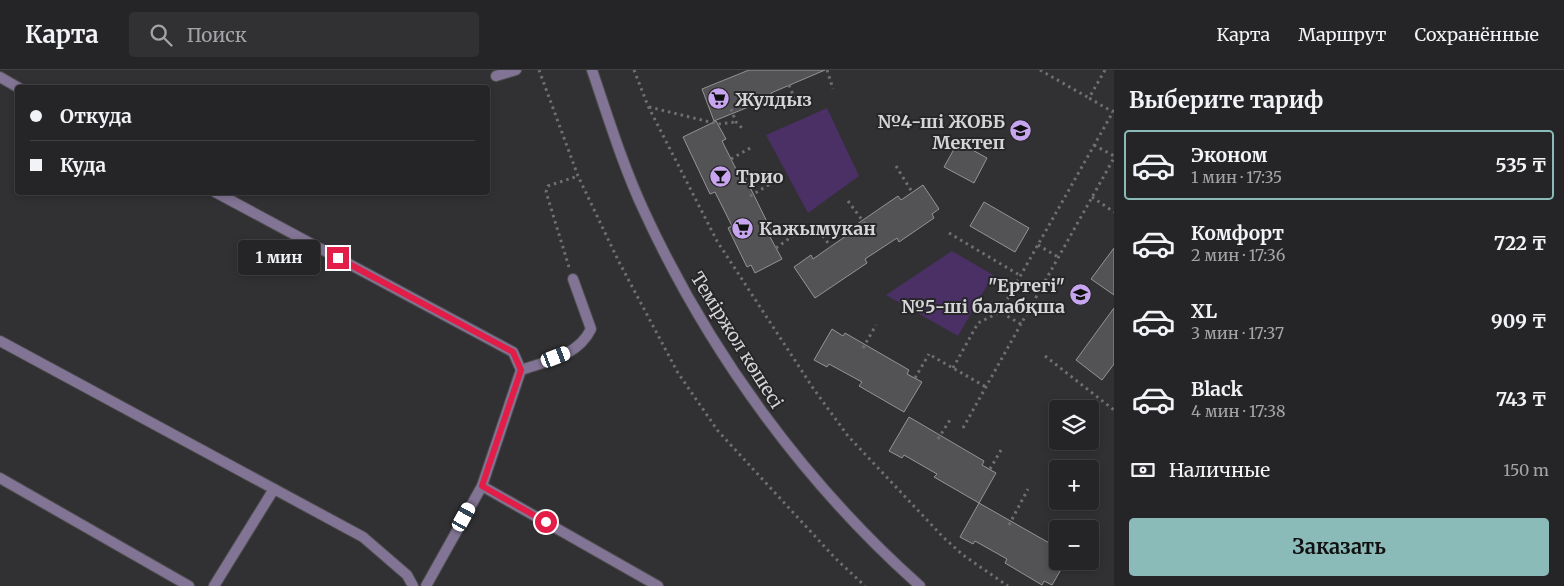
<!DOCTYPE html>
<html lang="ru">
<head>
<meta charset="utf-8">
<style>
  body { margin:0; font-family:Merriweather,serif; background:#313032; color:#f1f3f6; height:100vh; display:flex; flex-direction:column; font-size:19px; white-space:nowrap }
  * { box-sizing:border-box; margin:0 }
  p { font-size:16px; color:#a3a4a7 }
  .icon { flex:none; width:28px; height:28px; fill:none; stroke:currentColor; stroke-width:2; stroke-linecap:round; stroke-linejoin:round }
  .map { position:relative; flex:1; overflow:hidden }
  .panel { display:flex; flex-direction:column; background:#252426; width:450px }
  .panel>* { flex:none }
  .top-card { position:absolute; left:15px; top:15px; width:475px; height:110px; border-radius:5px; box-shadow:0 2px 8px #0003,0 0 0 1px #424143; display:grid; align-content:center; height:110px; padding:0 15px; background:#252426 }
  .controls { position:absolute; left:1049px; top:330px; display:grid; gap:10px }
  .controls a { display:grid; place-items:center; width:50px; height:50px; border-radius:5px; background:#252426; box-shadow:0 2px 8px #0003,0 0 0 1px #424143; font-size:25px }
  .end { position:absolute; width:22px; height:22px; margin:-11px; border:6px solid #e11d48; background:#fff; box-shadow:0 0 0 2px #fff }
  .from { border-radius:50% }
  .bubble { position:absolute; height:35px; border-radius:5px; background:#252426; box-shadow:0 2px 8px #0003,0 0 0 1px #424143; font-size:16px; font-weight:700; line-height:35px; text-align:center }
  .car { position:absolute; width:15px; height:30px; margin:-15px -8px; border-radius:6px; box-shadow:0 0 4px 1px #0007; background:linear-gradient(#fff 24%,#345 0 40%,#fff 0 76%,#345 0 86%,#fff 0) }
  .top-card b { display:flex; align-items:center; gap:18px; height:48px; font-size:19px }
  .top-card b+b { border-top:1px solid #424143 }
  .top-card i { width:12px; height:12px; background:#f1f3f6 }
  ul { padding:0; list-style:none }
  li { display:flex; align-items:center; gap:15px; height:70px; margin:0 10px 8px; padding:0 5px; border:2px solid transparent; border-radius:5px }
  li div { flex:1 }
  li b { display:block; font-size:19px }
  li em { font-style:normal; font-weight:700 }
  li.on { border-color:#8bbbb9 }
  li>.icon { width:45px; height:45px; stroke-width:1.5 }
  h2 { padding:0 15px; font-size:22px; line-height:60px }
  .pay { display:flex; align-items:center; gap:12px; height:55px; padding:0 15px; font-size:19px }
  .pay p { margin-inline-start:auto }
  .action { display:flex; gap:10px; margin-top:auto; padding:10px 15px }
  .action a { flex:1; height:58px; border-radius:5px; background:#8bbbb9; color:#111; font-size:20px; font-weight:700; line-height:58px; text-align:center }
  header { display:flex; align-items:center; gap:30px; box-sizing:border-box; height:70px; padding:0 25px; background:#252426; border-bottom:1px solid #424143 }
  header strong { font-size:24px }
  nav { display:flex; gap:28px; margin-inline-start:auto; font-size:18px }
  .search { width:350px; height:45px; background:#313032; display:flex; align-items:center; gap:12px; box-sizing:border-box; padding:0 18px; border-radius:5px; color:#a3a4a7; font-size:19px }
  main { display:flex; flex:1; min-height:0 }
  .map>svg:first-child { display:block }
  .green { fill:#4a3065 }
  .building { fill:#535254; stroke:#949396 }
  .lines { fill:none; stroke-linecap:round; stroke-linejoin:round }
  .service-casing { stroke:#4f4e50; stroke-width:12 }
  .minor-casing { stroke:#4f4e50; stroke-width:12 }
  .tertiary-casing { stroke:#4f4e50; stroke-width:12 }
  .path { stroke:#6f6e70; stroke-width:3; stroke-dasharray:2.5 4; stroke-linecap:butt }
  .service { stroke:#827494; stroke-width:10 }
  .minor { stroke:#827494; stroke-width:10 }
  .tertiary { stroke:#827494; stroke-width:10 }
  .route { stroke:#e11d48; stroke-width:6 }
  .labels { text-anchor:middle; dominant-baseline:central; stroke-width:4; stroke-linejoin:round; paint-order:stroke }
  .poi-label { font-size:18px; font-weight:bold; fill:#d5d4d6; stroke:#272628; text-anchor:start }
  .street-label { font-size:18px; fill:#d5d4d6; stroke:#272628 }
</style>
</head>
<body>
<header>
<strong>Карта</strong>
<div class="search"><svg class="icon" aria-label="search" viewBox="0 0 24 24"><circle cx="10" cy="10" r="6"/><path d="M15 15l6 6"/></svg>Поиск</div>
<nav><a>Карта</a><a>Маршрут</a><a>Сохранённые</a></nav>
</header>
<main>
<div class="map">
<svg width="1114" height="516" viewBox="0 0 1114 516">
  <rect width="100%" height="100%" fill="#313032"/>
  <g class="green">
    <polygon points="827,38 859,106 808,143 766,65"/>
    <polygon points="952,181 993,205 958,266 886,225"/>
  </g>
  <g class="building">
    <polygon points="749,0 825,0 771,23 773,27 714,51 702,19"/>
    <polygon points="716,51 726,69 722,71 740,107 744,105 773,164 769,165 782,189 755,203 751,195 747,197 728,158 732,156 715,122 710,124 683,67"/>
    <polygon points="958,72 987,88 974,113 944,97"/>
    <polygon points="923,115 939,139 932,144 934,148 899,172 897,168 865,189 867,193 815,228 794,197 811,185 813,189 830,177 846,166 844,163 898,126 901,130"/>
    <polygon points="984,132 1029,158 1015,182 970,156"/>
    <polygon points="1114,178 1114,225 1091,209"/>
    <polygon points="1114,238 1114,294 1102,310 1076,290"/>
    <polygon points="832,259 843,266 845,263 909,300 907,304 922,312 904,342 859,316 862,312 829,294 827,297 814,290"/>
    <polygon points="909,347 984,391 982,395 996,403 979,433 934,407 937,404 904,385 902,388 889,381"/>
    <polygon points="979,433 1058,478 1058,491 1066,491 1052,515 1044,511 1042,515 1005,493 1007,489 975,471 973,474 960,467"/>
  </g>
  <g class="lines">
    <defs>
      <g id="service">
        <polyline points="496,6 516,0"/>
        <path d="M521,300C547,291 578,286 591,259L573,209"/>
      </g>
      <g id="minor">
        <polyline points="0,7 19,18"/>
        <polyline points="215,122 513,282 521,300 482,416 426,516"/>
        <polyline points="0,271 363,467 407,505 413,516"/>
        <polyline points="0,408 189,516"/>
        <polyline points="482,416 658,516"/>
        <polyline points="214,516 274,419"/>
      </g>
      <path id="tertiary" d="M592,0C608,47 623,96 644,141C709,282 804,413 920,516"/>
    </defs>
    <use href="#service" class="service-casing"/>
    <use href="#minor" class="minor-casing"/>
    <use href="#tertiary" class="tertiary-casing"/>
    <g class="path">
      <polyline points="539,0 578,106 618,190 678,303 718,361 836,489 865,516"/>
      <polyline points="634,0 648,36 717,171 813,318 848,366 943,467 963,485 1008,516"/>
      <polyline points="827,0 833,19"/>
      <polyline points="1040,0 1089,28"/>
      <polyline points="1105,0 1089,28 1113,42"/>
      <polyline points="789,15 797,34"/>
      <polyline points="649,37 718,54 736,52"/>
      <polyline points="731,39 736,52 742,58"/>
      <polyline points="1114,40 1000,242 1021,254 1114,88"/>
      <polyline points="1094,75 1114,86"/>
      <polyline points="731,89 752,77"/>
      <polyline points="896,96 912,122"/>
      <polyline points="750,126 772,113"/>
      <polyline points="1092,127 1114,142"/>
      <polyline points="848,131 865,154"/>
      <polyline points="815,155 831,177"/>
      <polyline points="949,163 1021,206"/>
      <polyline points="1038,175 1058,187"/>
      <polyline points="776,178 798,162"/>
      <polyline points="569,197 546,122 548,116 578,106"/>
      <polyline points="863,278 876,255"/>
      <polyline points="932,286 986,317"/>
      <polyline points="1045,286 1114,340"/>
      <polyline points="953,298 978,253 1000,242"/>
      <polyline points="915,308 929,284"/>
      <polyline points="963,358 1021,254"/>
      <polyline points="938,369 950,350"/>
      <polyline points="990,399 1001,380"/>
      <polyline points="1009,455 1028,419"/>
      <polyline points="1077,459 1082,451"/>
    </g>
    <use href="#service" class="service"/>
    <use href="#minor" class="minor"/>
    <use href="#tertiary" class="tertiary"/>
  </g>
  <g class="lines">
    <polyline class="route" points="338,188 513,282 521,300 482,416 546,452"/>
  </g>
  <defs>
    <symbol id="supermarket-disc" viewBox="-11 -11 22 22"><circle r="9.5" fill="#c7a6ef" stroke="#272628"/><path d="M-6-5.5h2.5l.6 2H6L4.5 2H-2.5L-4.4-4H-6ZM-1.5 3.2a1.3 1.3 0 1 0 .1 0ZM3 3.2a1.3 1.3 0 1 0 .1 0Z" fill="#111"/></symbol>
    <symbol id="school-disc" viewBox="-11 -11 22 22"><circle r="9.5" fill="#c7a6ef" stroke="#272628"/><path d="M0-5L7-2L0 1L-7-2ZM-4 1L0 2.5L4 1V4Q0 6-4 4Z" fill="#111"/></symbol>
    <symbol id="bar-disc" viewBox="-11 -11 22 22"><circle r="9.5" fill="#c7a6ef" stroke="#272628"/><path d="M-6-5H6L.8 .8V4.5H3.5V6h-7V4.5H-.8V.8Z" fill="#111"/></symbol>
  </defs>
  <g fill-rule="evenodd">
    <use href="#supermarket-disc" x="706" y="16" width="25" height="25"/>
    <use href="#school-disc" x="1008" y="48" width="25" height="25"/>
    <use href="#bar-disc" x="708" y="94" width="25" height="25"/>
    <use href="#supermarket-disc" x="730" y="146" width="25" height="25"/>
    <use href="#school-disc" x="1068" y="212" width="25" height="25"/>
  </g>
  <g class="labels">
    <g class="poi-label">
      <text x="735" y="29">Жулдыз</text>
      <text x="1005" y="51" text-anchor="end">№4-ші ЖОББ<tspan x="1005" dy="21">Мектеп</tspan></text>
      <text x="736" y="106">Трио</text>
      <text x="759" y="158">Кажымукан</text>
      <text x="1065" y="215" text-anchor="end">"Ертегі"<tspan x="1065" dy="21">№5-ші балабқша</tspan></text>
    </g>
    <g class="street-label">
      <text transform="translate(737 270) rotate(58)">Теміржол көшесі</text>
    </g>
  </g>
</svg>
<div class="controls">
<a><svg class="icon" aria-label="layers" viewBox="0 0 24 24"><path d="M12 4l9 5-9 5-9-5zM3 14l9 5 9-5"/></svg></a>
<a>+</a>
<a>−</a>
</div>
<i class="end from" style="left:546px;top:452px"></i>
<i class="end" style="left:338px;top:188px"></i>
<div class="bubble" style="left:238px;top:170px;width:82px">1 мин</div>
<i class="car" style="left:556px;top:287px;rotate:69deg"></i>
<i class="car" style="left:464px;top:447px;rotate:29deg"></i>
<div class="top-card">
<b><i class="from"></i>Откуда</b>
<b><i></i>Куда</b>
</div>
</div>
<section class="panel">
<h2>Выберите тариф</h2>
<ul>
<li class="on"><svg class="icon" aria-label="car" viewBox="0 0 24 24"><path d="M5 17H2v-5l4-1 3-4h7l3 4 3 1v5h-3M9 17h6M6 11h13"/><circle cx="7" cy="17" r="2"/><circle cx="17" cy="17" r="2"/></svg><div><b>Эконом</b><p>1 мин · 17:35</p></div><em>535 ₸</em></li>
<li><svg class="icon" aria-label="car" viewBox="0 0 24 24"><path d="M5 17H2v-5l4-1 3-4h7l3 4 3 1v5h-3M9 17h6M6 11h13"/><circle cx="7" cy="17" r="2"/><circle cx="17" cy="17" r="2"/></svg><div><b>Комфорт</b><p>2 мин · 17:36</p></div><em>722 ₸</em></li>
<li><svg class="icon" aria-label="car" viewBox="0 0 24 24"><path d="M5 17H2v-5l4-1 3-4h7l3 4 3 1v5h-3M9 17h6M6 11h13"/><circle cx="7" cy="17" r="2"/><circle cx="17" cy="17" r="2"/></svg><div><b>XL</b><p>3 мин · 17:37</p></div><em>909 ₸</em></li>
<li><svg class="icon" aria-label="car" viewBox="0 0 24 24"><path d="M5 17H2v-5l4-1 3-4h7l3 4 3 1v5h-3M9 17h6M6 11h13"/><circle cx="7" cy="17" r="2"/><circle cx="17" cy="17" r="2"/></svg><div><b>Black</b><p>4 мин · 17:38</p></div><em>743 ₸</em></li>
</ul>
<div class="pay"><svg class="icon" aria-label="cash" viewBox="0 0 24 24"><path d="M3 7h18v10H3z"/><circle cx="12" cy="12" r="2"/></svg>Наличные<p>150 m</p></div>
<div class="action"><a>Заказать</a></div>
</section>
</main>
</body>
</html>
